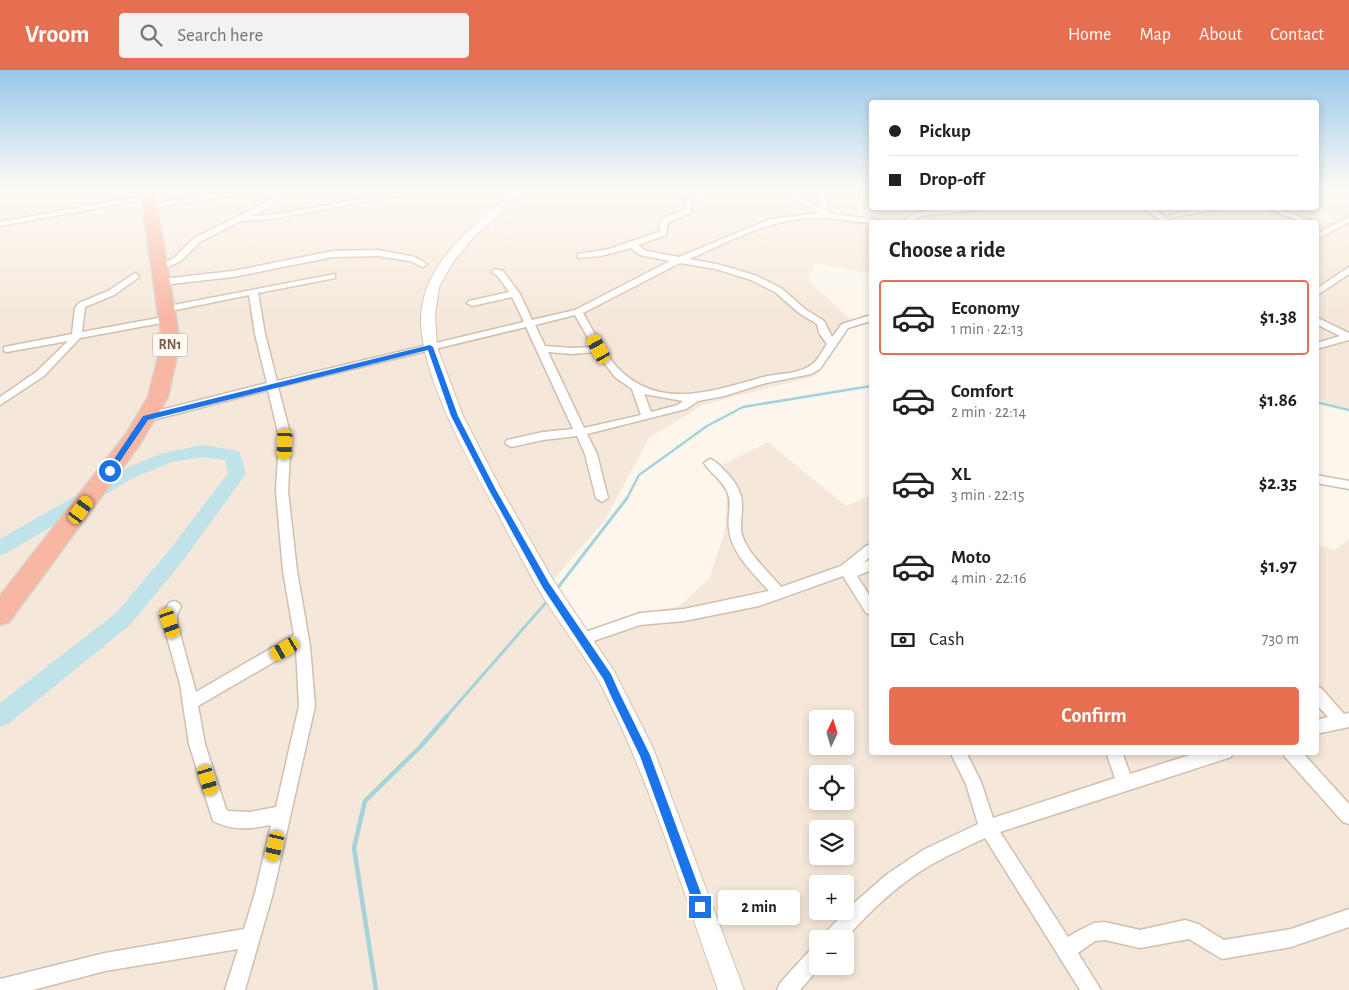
<!DOCTYPE html>
<html lang="en">
<head>
<meta charset="utf-8">
<style>
  body { margin:0; font-family:"Alegreya Sans",sans-serif; background:#f2f2f2; color:#202124; height:100vh; display:flex; flex-direction:column; font-size:19px; white-space:nowrap }
  * { box-sizing:border-box; margin:0 }
  p { font-size:16px; color:#757577 }
  .icon { flex:none; width:28px; height:28px; fill:none; stroke:currentColor; stroke-width:2; stroke-linecap:round; stroke-linejoin:round }
  .map { position:relative; flex:1; overflow:hidden }
  .drawer { position:absolute; left:869px; top:150px; width:450px; height:535px; display:flex; flex-direction:column; background:#fff; border-radius:5px; box-shadow:0 2px 8px #0003 }
  .drawer>* { flex:none }
  .guide { position:absolute; left:869px; top:30px; width:450px; height:110px; border-radius:5px; box-shadow:0 2px 8px #0003; display:grid; align-content:center; height:110px; padding:0 20px; background:#fff }
  .needle { width:32px; rotate:4deg }
  .tools { position:absolute; left:809px; top:640px; display:grid; gap:10px }
  .tools a { display:grid; place-items:center; width:45px; height:45px; border-radius:5px; background:#fff; box-shadow:0 2px 8px #0003; font-size:25px }
  .end { position:absolute; width:22px; height:22px; margin:-11px; border:6px solid #1a73e8; background:#fff; box-shadow:0 0 0 2px #fff }
  .from { border-radius:50% }
  .bubble { position:absolute; height:35px; border-radius:5px; background:#fff; box-shadow:0 2px 8px #0003; font-size:16px; font-weight:700; line-height:35px; text-align:center }
  .car { position:absolute; width:15px; height:30px; margin:-15px -8px; border-radius:6px; box-shadow:0 0 4px 1px #0007; background:linear-gradient(#f5c518 24%,#345 0 40%,#f5c518 0 76%,#345 0 86%,#f5c518 0) }
  .guide b { display:flex; align-items:center; gap:18px; height:48px; font-size:19px }
  .guide b+b { border-top:1px solid #e0e0e0 }
  .guide i { width:12px; height:12px; background:#202124 }
  ul { padding:0; list-style:none }
  li { display:flex; align-items:center; gap:15px; height:75px; margin:0 10px 8px; padding:0 10px; border:2px solid transparent; border-radius:5px }
  li div { flex:1 }
  li b { display:block; font-size:19px }
  li em { font-style:normal; font-weight:700 }
  li.active { border-color:#e76f51 }
  li>.icon { width:45px; height:45px; stroke-width:1.5 }
  h2 { padding:0 20px; font-size:22px; line-height:60px }
  .pay { display:flex; align-items:center; gap:12px; height:55px; padding:0 20px; font-size:19px }
  .pay p { margin-inline-start:auto }
  .cta { display:flex; gap:10px; margin-top:auto; padding:10px 20px }
  .cta a { flex:1; height:58px; border-radius:5px; background:#e76f51; color:#fff; font-size:20px; font-weight:700; line-height:58px; text-align:center }
  header { display:flex; align-items:center; gap:30px; box-sizing:border-box; height:70px; padding:0 25px; background:#e76f51; color:#fff }
  header strong { font-size:24px }
  nav { display:flex; gap:28px; margin-inline-start:auto; font-size:18px }
  .search { width:350px; height:45px; background:#f2f2f2; display:flex; align-items:center; gap:12px; box-sizing:border-box; padding:0 18px; border-radius:5px; color:#757577; font-size:19px }
  .map>svg:first-child { display:block }
  .residential { fill:#f5e8da; fill-rule:evenodd }
  .lines { fill:none; stroke-linecap:round; stroke-linejoin:round }
  .stream-far2 { stroke:#a5d3da; stroke-width:2.5 }
  .stream-far1 { stroke:#a5d3da; stroke-width:3 }
  .stream { stroke:#a5d3da; stroke-width:4.5 }
  .river { fill:#bfe3e8; fill-rule:evenodd }
  .street-casing { stroke:#d1beb0; stroke-width:3 }
  .secondary-casing { stroke:#d6c0b0; stroke-width:2 }
  .highway-casing { stroke:#dad1cd; stroke-width:3 }
  .street { fill:#fff; fill-rule:evenodd }
  .secondary { fill:#fff; fill-rule:evenodd }
  .highway { fill:#f7b7a3; fill-rule:evenodd }
  .route { fill:#1a73e8 }
  .labels { text-anchor:middle; dominant-baseline:central; stroke-width:4.5; stroke-linejoin:round; paint-order:stroke }
  .shield { fill:#fffaf3; stroke:#a28b7f; stroke-width:1 }
  .shield-label { font-size:14px; font-weight:bold; fill:#7a5c4d }
</style>
</head>
<body>
<header>
<strong>Vroom</strong>
<div class="search"><svg class="icon" aria-label="search" viewBox="0 0 24 24"><circle cx="10" cy="10" r="6"/><path d="M15 15l6 6"/></svg>Search here</div>
<nav><a>Home</a><a>Map</a><a>About</a><a>Contact</a></nav>
</header>
<div class="map">
<svg width="1349" height="920" viewBox="0 0 1349 920">
  <rect width="100%" height="100%" fill="#fdf6ec"/>
  <path class="residential" d="M0,120H871V138H1316V120H1349V341L1316,328V152H871V203L815,193L808,210L852,251L816,306L703,335L649,368L605,450L553,510L586,560L679,536L709,509L725,460L727,424L713,400L768,372L846,436L871,425V682H1316V475L1334,480L1349,469V920H0ZM818,649H845V676H818ZM818,704H845V731H818ZM818,759H845V786H818ZM818,814H845V841H818ZM818,869H845V896H818Z"/>
  <g class="lines">
    <g class="stream-far2">
      <polyline points="1316,332 1349,340"/>
      <polyline points="626,430 639,405 707,356 743,337 871,316"/>
    </g>
    <g class="stream-far1">
      <polyline points="556,520 627,428"/>
      <polyline points="446,647 549,529"/>
    </g>
    <polyline class="stream" points="376,920 354,778 365,731 420,677 447,646"/>
    <polygon class="river" points="203,375 239,381 246,404 243,408 182,492 130,555 8,654 0,657 0,633 116,543 168,482 228,403 225,390 203,387 172,392 133,408 7,483 0,485 0,469 121,400 163,383"/>
    <defs>
      <g id="street">
        <polygon points="160,120 169,120 149,129 0,156 0,152 147,125"/>
        <polygon points="243,120 260,120 256,122 150,138 146,136 150,134"/>
        <polygon points="281,120 289,120 271,137 252,146 272,145 410,120 424,120 420,122 272,149 241,151 200,172 181,191 164,199 157,197 175,187 194,168 265,133"/>
        <path d="M704,120H713L692,134L691,143L668,152L666,165L638,175L646,181L679,187L770,149L819,143L781,120H790L820,136L815,120H823L828,133L827,141L832,144L880,150L884,152C864,155 842,148 820,148C774,146 730,172 689,189L721,195L757,206L781,218L805,239L824,251L832,267L842,254L871,245V251L848,258L820,299L811,304L766,313L724,326L698,331L686,339L587,364L597,384L608,428L602,432L596,428L585,384L577,366L543,370L511,377L505,373L507,370L543,362L573,359L526,257L278,317L291,367L288,421L297,501L310,576L315,636L273,823L245,920H225L238,879L105,901L33,920H0V909L105,883L244,859L255,823L271,755C250,759 233,761 213,751L189,674L180,614L163,553V544L169,533L174,531L179,533L181,537L177,544V553L196,622L294,565L283,501L276,421L279,367L268,320L145,352L141,351L140,348L141,345L267,313L255,264L249,225L166,242L161,239L163,237L335,204V208L258,223L265,264L277,311L524,252L512,227L472,236L467,233L469,231L509,222L497,205L491,202L495,199L503,201L520,224L532,250L575,240L670,191L640,185L631,178L601,186L578,188V184L609,179L659,162L661,149L684,140L685,131ZM680,193L716,199L751,210L775,222L799,243L817,254L819,263L827,274C822,281 818,291 811,295C798,305 775,303 760,308C710,322 656,341 615,295C602,279 593,260 583,243ZM575,245L593,277L572,278L545,276L535,255ZM548,282L572,284L596,282L615,307L632,319L641,345L584,358ZM644,324L683,331L678,335L651,342ZM296,579L299,636L276,737L250,742L228,741L226,739L205,674L198,636Z"/>
        <polygon points="1324,120 1334,120 1316,128 1316,123"/>
        <polygon points="959,138 981,138 977,140 921,146 911,152 902,152 916,142"/>
        <polygon points="1143,138 1152,138 1172,152 1163,152"/>
        <polygon points="1204,138 1219,138 1215,140 1174,147 1170,145"/>
        <polygon points="1265,138 1275,138 1314,152 1304,152"/>
        <polygon points="1349,147 1349,152 1316,170 1316,164"/>
        <polygon points="378,180 415,187 427,194 423,197 410,191 378,186 333,187 233,207 162,215 158,212 162,209 233,201 333,181"/>
        <polygon points="1349,197 1349,204 1316,226 1316,219"/>
        <polygon points="135,203 139,206 138,208 114,225 85,237 82,262 169,246 172,247 172,251 80,268 44,306 0,335 0,327 36,302 68,271 7,282 4,281 4,277 72,264 75,238 79,233 108,221"/>
        <polygon points="1316,247 1349,263 1349,270 1316,279 1316,273 1340,266 1316,254"/>
        <path d="M710,389C716,391 720,396 725,401C735,411 743,423 742,438C742,448 739,458 743,468C751,487 769,502 781,517L841,496L866,476L871,474V486L864,492L871,490V500L857,506L871,528V545L866,543L843,506L759,536L684,551L640,555L582,575L577,573L575,569L577,565L640,543L684,539L769,521C754,504 731,483 729,459C727,447 732,435 728,424C724,411 711,404 704,393Z"/>
        <polygon points="1316,405 1349,411 1349,419 1316,413"/>
        <polygon points="1316,616 1321,618 1344,644 1349,643 1349,657 1316,664 1316,650 1328,647 1316,634"/>
        <path d="M950,682H966L981,712L993,748L1115,708L1106,682H1122L1130,704L1199,682H1233L1231,687L1225,689L1000,762L1068,867L1078,861L1094,853L1105,852L1140,860L1185,850L1198,854L1224,870L1291,859L1349,839V857L1291,877L1222,889L1189,869L1140,878L1105,870L1095,871L1078,883L1101,920H1080L985,768C969,776 952,783 936,792C901,811 871,840 845,869H824L826,862L853,834L886,805L923,780L978,754L966,714Z"/>
        <polygon points="1283,682 1302,682 1349,734 1349,754 1343,752 1285,687"/>
        <polygon points="818,877 818,896 821,896 800,920 777,920 780,913 811,879"/>
      </g>
      <path id="secondary" d="M515,120H526L473,168L453,192L439,217L435,246L437,277L463,346L501,419L553,510L614,601L653,678L744,920H718C682,819 650,710 601,615C583,582 558,552 539,520C524,494 510,467 496,440C468,389 420,305 421,247C423,191 477,153 515,120Z"/>
      <polygon id="highway" points="143,120 157,120 157,136 180,272 168,327 140,374 9,552 0,555 0,526 126,364 148,327 162,272 143,136"/>
    </defs>
    <use href="#street" class="street-casing"/>
    <use href="#secondary" class="secondary-casing"/>
    <use href="#highway" class="highway-casing"/>
    <use href="#street" class="street"/>
    <use href="#secondary" class="secondary"/>
    <use href="#highway" class="highway"/>
  </g>
  <linearGradient id="sky" x2="0" y2="1"><stop stop-color="#97c7e8"/><stop offset="0.48" stop-color="#fefbf6"/><stop offset="1" stop-color="#fefbf6" stop-opacity="0"/></linearGradient>
  <rect width="1349" height="248" fill="url(#sky)"/>
  <polygon class="route" points="430,275 433,277 458,346 496,420 549,513 611,604 618,620 650,685 706,837 704,841 700,843 696,841 640,686 611,626 604,610 543,518 489,420 451,346 428,280 148,350 112,403 106,401 143,346"/>
  <g class="labels">
    <rect class="shield" x="152.5" y="263.5" width="35" height="23" rx="4"/>
    <g class="shield-label">
      <text x="170" y="275">RN1</text>
    </g>
  </g>
</svg>
<div class="tools">
<a><svg class="needle" viewBox="-14 -14 28 28"><path d="M0-13l5 13h-10z" fill="#e53935"/><path d="M0 13l5-13h-10z" fill="#757577"/></svg></a>
<a><svg class="icon" aria-label="locate" viewBox="0 0 24 24"><circle cx="12" cy="12" r="6"/><path d="M12 2v4M12 18v4M2 12h4M18 12h4"/></svg></a>
<a><svg class="icon" aria-label="layers" viewBox="0 0 24 24"><path d="M12 4l9 5-9 5-9-5zM3 14l9 5 9-5"/></svg></a>
<a>+</a>
<a>−</a>
</div>
<i class="end from" style="left:110px;top:401px"></i>
<i class="end" style="left:700px;top:837px"></i>
<div class="bubble" style="left:718px;top:820px;width:82px">2 min</div>
<i class="car" style="left:599px;top:279px;rotate:331deg"></i>
<i class="car" style="left:285px;top:374px;rotate:183deg"></i>
<i class="car" style="left:81px;top:440px;rotate:36deg"></i>
<i class="car" style="left:170px;top:553px;rotate:161deg"></i>
<i class="car" style="left:285px;top:579px;rotate:240deg"></i>
<i class="car" style="left:208px;top:710px;rotate:163deg"></i>
<i class="car" style="left:275px;top:776px;rotate:193deg"></i>
<div class="guide">
<b><i class="from"></i>Pickup</b>
<b><i></i>Drop-off</b>
</div>
<section class="drawer">
<h2>Choose a ride</h2>
<ul>
<li class="active"><svg class="icon" aria-label="car" viewBox="0 0 24 24"><path d="M5 17H2v-5l4-1 3-4h7l3 4 3 1v5h-3M9 17h6M6 11h13"/><circle cx="7" cy="17" r="2"/><circle cx="17" cy="17" r="2"/></svg><div><b>Economy</b><p>1 min · 22:13</p></div><em>$1.38</em></li>
<li><svg class="icon" aria-label="car" viewBox="0 0 24 24"><path d="M5 17H2v-5l4-1 3-4h7l3 4 3 1v5h-3M9 17h6M6 11h13"/><circle cx="7" cy="17" r="2"/><circle cx="17" cy="17" r="2"/></svg><div><b>Comfort</b><p>2 min · 22:14</p></div><em>$1.86</em></li>
<li><svg class="icon" aria-label="car" viewBox="0 0 24 24"><path d="M5 17H2v-5l4-1 3-4h7l3 4 3 1v5h-3M9 17h6M6 11h13"/><circle cx="7" cy="17" r="2"/><circle cx="17" cy="17" r="2"/></svg><div><b>XL</b><p>3 min · 22:15</p></div><em>$2.35</em></li>
<li><svg class="icon" aria-label="car" viewBox="0 0 24 24"><path d="M5 17H2v-5l4-1 3-4h7l3 4 3 1v5h-3M9 17h6M6 11h13"/><circle cx="7" cy="17" r="2"/><circle cx="17" cy="17" r="2"/></svg><div><b>Moto</b><p>4 min · 22:16</p></div><em>$1.97</em></li>
</ul>
<div class="pay"><svg class="icon" aria-label="cash" viewBox="0 0 24 24"><path d="M3 7h18v10H3z"/><circle cx="12" cy="12" r="2"/></svg>Cash<p>730 m</p></div>
<div class="cta"><a>Confirm</a></div>
</section>
</div>
</body>
</html>
